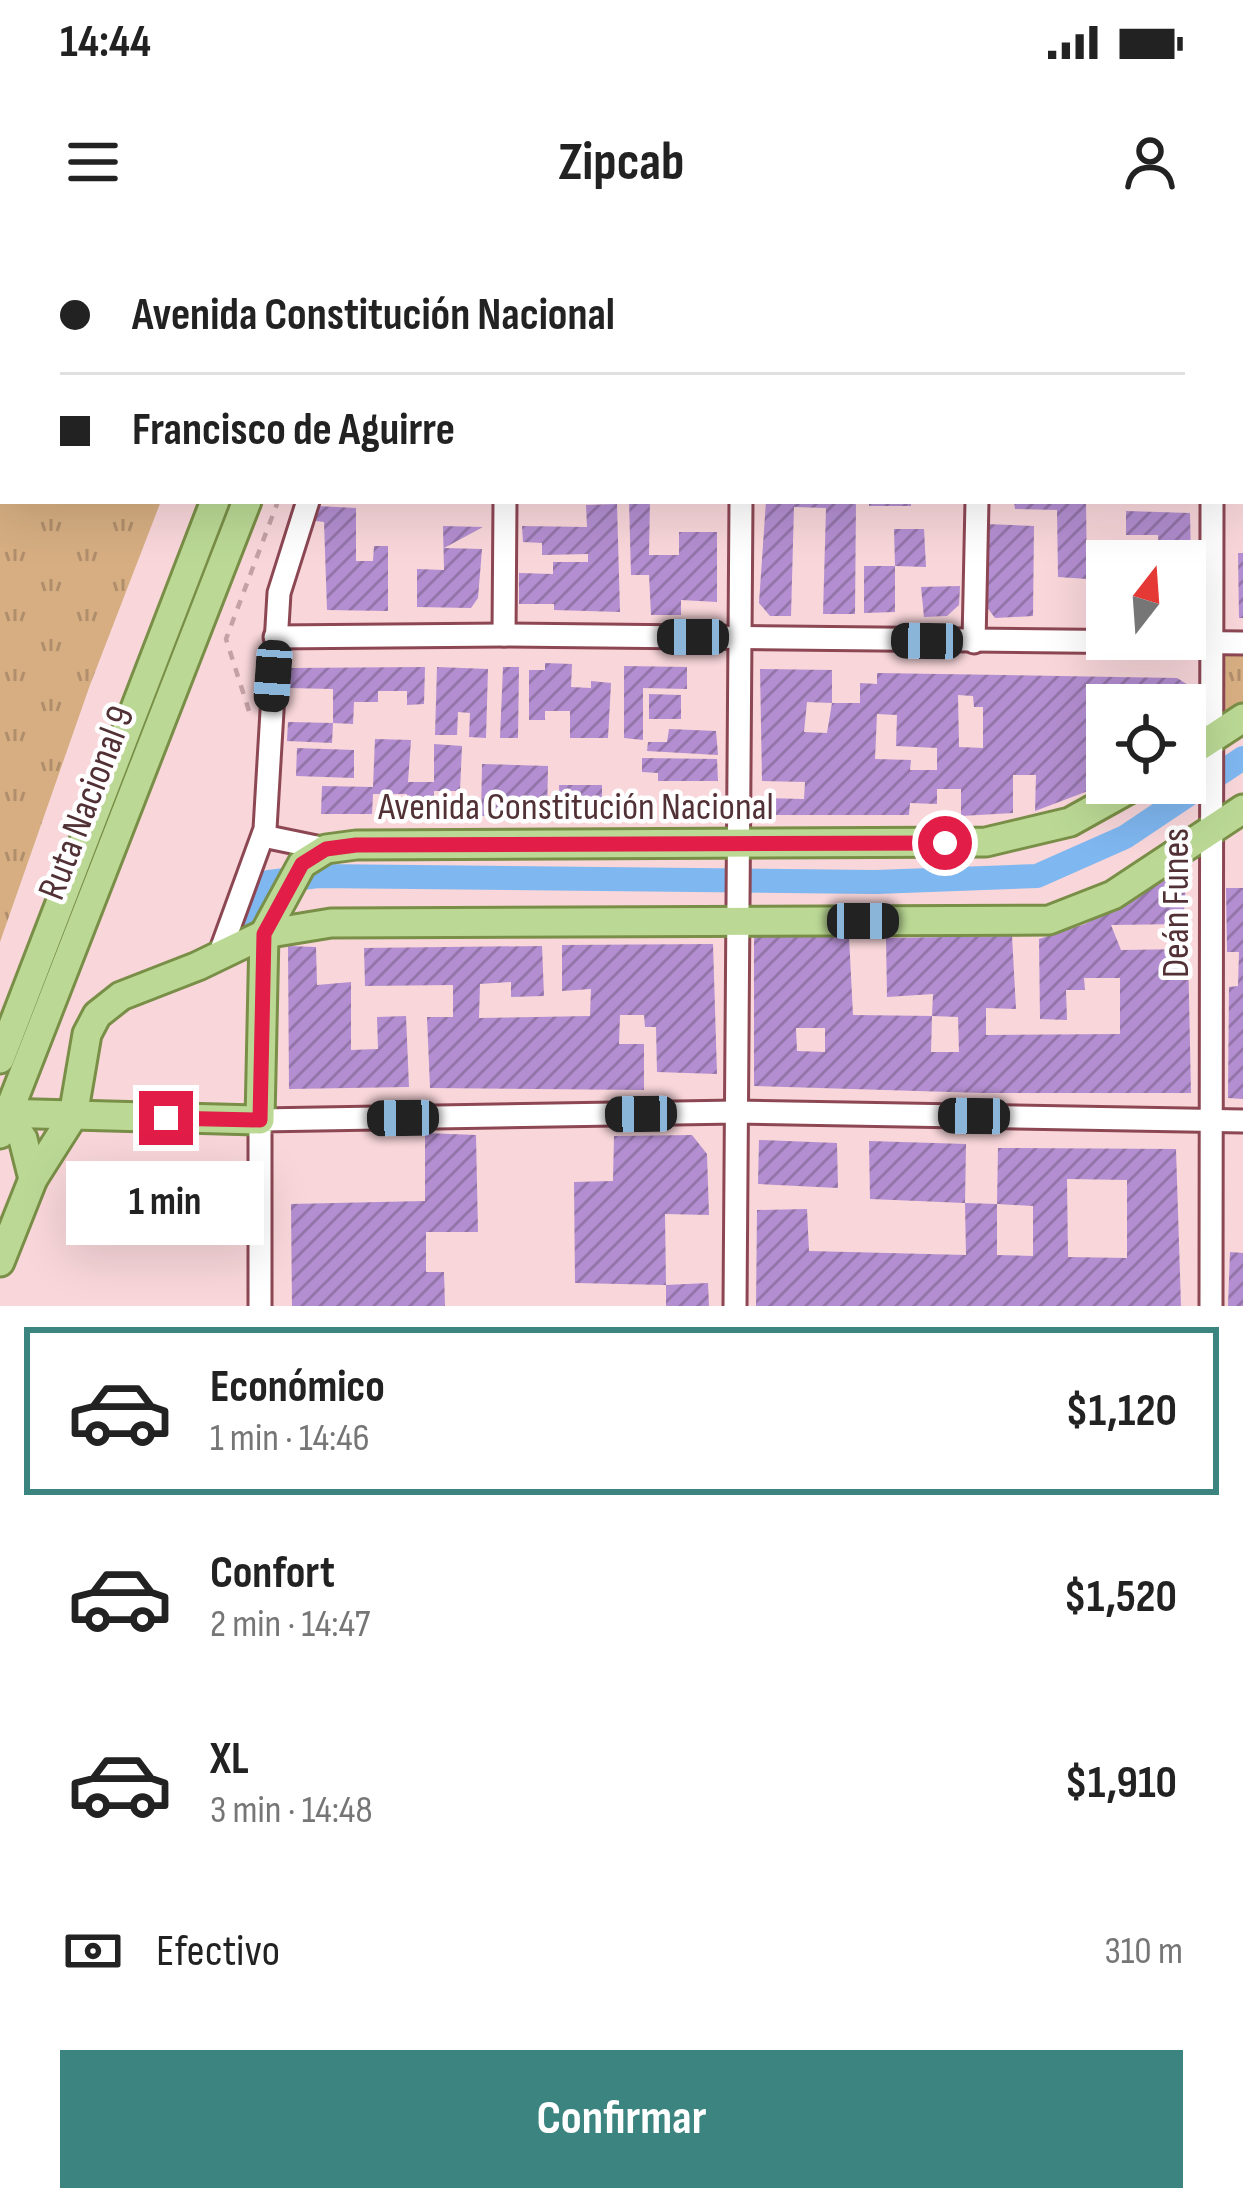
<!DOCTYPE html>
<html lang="es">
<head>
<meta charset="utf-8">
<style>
  body { margin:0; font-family:"Sofia Sans Condensed",sans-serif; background:#f2f2f2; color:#222; height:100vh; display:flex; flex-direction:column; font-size:45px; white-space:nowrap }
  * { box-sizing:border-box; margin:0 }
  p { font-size:39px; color:#767676 }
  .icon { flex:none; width:66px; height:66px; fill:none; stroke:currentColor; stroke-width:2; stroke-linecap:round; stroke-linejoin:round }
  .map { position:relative; height:1066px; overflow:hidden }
  .details { display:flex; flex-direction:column; background:#fff; flex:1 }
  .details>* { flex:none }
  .hud { position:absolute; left:0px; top:0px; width:1245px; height:264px; box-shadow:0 12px 48px #0002; display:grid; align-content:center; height:264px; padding:0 60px; background:#fff }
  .needle { width:78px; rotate:17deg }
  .buttons { position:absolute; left:1086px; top:300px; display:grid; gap:24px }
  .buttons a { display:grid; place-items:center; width:120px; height:120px; border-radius:0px; background:#fff; box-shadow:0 12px 48px #0002; font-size:60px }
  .end { position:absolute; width:54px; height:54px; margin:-27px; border:15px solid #e11d48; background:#fff; box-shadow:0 0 0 6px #fff }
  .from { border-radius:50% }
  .bubble { position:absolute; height:84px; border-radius:0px; background:#fff; box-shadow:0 12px 48px #0002; font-size:39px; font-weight:700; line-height:84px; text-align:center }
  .car { position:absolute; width:36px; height:72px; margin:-36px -18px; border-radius:15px; box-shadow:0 0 9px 3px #0007; background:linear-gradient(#222 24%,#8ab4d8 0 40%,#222 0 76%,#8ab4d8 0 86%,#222 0) }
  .hud b { display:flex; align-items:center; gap:42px; height:114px; font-size:45px }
  .hud b+b { border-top:3px solid #e0e0e0 }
  .hud i { width:30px; height:30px; background:#222 }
  ul { padding:21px 0 0; list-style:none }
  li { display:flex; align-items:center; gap:36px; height:168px; margin:0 24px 18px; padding:0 36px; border:6px solid transparent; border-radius:0px }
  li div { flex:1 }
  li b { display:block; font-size:45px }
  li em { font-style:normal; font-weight:700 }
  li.selected { border-color:#3c847f }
  li>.icon { width:108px; height:108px; stroke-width:1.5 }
  .pay { display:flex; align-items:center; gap:30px; height:132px; padding:0 60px; font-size:45px }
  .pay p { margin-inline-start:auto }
  .cta { display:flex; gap:24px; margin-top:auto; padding:24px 60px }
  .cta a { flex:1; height:138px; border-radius:0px; background:#3c847f; color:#fff; font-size:48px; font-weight:700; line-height:138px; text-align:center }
  .status { display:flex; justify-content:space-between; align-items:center; height:84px; padding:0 60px; background:#fff; direction:ltr }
  .status svg { height:33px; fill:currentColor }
  header { display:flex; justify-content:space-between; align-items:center; height:156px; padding:0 60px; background:#fff; font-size:54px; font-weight:700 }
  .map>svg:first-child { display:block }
  .grass { fill:url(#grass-tufts) }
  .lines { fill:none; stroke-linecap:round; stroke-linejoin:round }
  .canal { stroke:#7fb7f0; stroke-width:24 }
  .building { fill:url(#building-hatch); fill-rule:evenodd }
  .minor-casing { stroke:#8c4753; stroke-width:27 }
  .major-casing { stroke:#798e46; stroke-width:33 }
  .path { stroke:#c3a1a5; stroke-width:4.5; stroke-dasharray:9 9; stroke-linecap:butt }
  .minor { stroke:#fff; stroke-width:21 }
  .major { stroke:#bbd995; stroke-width:27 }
  .route { stroke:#e11d48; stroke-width:15 }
  .labels { text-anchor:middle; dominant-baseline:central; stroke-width:9; stroke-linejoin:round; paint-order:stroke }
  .street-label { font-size:39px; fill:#523136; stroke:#fff }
</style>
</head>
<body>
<div class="status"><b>14:44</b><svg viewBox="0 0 49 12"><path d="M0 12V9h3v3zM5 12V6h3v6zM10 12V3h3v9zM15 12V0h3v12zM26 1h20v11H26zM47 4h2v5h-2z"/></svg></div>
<header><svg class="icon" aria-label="menu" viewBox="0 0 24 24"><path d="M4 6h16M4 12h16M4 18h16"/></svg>Zipcab<svg class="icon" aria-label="person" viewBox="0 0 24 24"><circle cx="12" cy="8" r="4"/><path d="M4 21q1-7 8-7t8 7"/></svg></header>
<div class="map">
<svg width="1243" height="1066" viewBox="0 0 1243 1066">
  <defs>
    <pattern id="grass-tufts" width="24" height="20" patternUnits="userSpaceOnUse" patternTransform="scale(3)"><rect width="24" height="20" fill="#d6ae82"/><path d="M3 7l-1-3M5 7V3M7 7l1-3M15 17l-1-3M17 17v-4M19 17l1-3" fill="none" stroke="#b08e6b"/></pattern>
    <pattern id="building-hatch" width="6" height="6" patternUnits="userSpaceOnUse" patternTransform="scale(3)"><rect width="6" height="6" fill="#b38ed0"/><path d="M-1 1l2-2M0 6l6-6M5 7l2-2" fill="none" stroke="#9475aa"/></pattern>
  </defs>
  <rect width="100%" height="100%" fill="#f8d6da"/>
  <g class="grass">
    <polygon points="0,0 260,0 3,3 3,261 161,261 90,445 0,702"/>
    <polygon points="1212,404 1243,404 1243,477 1213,497"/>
  </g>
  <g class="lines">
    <polyline class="canal" points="226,705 269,642 318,636 876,642 1037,636 1125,597 1243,518"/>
  </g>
  <g class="building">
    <polygon points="629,261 650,261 649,315 679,315 679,292 717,292 717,362 681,360 681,375 651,375 649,335 631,335"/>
    <polygon points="766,261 856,261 855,374 823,374 826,268 794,267 791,376 770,376 759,363"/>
    <rect x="869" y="261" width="42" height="5"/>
    <polygon points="1014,261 1086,261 1087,339 1058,337 1057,270 1015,269"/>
    <polygon points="617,264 620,372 554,370 554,364 519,364 519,333 553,334 553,322 588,322 588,314 542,315 542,303 523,302 522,286 587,287 586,265"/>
    <polygon points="317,266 356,268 356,321 373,321 374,306 388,306 388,371 327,370 324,282 316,281"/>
    <polygon points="1126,271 1190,273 1191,321 1159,320 1158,295 1126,295"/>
    <polygon points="986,284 1034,286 1033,376 995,378 986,366"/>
    <polygon points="443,286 483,287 444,308 482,309 478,358 471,368 417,367 417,329 444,330"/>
    <polygon points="894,289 924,289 926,327 895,326"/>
    <polygon points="1238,313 1243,313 1243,378 1239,378"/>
    <polygon points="864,326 895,326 895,372 864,373"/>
    <polygon points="960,346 959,365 947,376 924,377 921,347"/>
    <polygon points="545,423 572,424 571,447 591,448 591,441 611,443 608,498 570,498 570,471 545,471 545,480 529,480 529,430 545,430"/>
    <polygon points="624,426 687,427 687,449 643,448 643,500 624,498"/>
    <polygon points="425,427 424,464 407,465 407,451 378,451 378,462 354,462 353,484 333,483 333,449 288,448 291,428"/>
    <polygon points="437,427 488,429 486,498 469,497 470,473 458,472 457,495 435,495"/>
    <polygon points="503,427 519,427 518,498 500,498"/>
    <path d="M760,429L832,430V463L807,462L804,492L827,493L832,463H860V443L877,444V433L1177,438L1190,446V474H1185V465H1107V473H1099L1096,548L1035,571L1036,535H1013V573L961,576V549H937V564L910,563L909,575H763L762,558L804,559L805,542L762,541ZM958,455L973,456L974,467H983V508L959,507ZM877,474L897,475L896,506L937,508V530H910L911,520L875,519Z"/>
    <polygon points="649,454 681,455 681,479 649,479"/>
    <polygon points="288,482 333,483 332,503 287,501"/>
    <polygon points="669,489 716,491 718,515 647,511 648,502 667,502"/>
    <polygon points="375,499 411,500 408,542 434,542 434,504 462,506 460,551 434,551 434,568 407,567 407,554 373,554 372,574 321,574 322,546 373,547"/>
    <polygon points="297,508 354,510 354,538 296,536"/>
    <polygon points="642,518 717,519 718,541 658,541 658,533 642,532"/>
    <polygon points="482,524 548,526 547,576 481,576"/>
    <polygon points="559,545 602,545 602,575 560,572"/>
    <path d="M1162,639L1186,645L1183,684L1111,685L1121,710L1188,709L1191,853H983L754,846V697H849L853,775L932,776L933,754L887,757L886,698L1012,696L1016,769L986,768V795L1120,794V738H1084L1085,750H1066L1067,780L1040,779L1039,699L1085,684ZM932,776L958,777L959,812H931ZM796,788H825V812L797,811Z"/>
    <polygon points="1226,648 1243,648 1243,859 1228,858 1229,747 1238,746 1239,712 1227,712"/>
    <polygon points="713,704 717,834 657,832 656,787 645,787 644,775 620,775 619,804 644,804 644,850 430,848 427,777 453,777 453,745 365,746 364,708 542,706 544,756 511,757 511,742 480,744 479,778 590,776 591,749 562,751 562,705"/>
    <polygon points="288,706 316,707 317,745 351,742 351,810 378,809 377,777 406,776 409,847 289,849"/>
    <polygon points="425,893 476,895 478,992 426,992 426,1032 444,1032 445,1066 292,1066 291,964 425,961"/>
    <polygon points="692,895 707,914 709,975 665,974 666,1045 575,1043 574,942 613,941 614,896"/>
    <polygon points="759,900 837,903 838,948 758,944"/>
    <path d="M869,901L966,904L965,963L997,964V1015L1033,1016V966L997,964L998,908L1176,909L1181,1066H756L757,970L807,969L809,1011L966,1015L965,963L870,959ZM1067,939L1127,940V1018L1068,1017Z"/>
    <polygon points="1230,1012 1243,1013 1243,1066 1228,1066"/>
    <polygon points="708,1043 709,1066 666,1066 666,1045"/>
  </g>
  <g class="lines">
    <defs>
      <g id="minor">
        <polyline points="399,3 400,0"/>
        <polyline points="508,3 508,0"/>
        <polyline points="743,3 743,0"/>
        <polyline points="983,3 983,0"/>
        <polyline points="1217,3 1217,0"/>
        <polyline points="504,395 505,261"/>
        <polyline points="275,397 504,395 1243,403"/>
        <polyline points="974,402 977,261"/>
        <polyline points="263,596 326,609"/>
        <polyline points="218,718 265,589 279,353 308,261"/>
        <polyline points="260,1066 260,880 736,872 1243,881"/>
        <polyline points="735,1066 741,261"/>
        <polyline points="1211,1066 1212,261"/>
      </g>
      <g id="major">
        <polyline points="317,3 318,0"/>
        <polyline points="348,3 350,0"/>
        <polyline points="1185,516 1243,478"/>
        <polyline points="0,819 215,261"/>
        <polyline points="0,873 260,880 264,694 302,624 326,609 356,605 986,602 1070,582 1140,543"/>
        <polyline points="7,875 23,899 33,939"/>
        <polyline points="0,894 247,261"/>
        <polyline points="0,1022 33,939 73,876 87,794 97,775 121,756 198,726 264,694 331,683 1049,680 1113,655 1243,569"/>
      </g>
    </defs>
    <use href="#minor" class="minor-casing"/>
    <use href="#major" class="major-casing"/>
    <polyline class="path" points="249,471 226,399 278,261"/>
    <use href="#minor" class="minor"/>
    <use href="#major" class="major"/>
  </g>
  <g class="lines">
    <polyline class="route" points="166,878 260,880 264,694 302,624 326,609 356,605 945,603"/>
  </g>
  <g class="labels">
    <g class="street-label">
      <text transform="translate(87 563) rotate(-69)">Ruta Nacional 9</text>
      <text x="576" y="567">Avenida Constitución Nacional</text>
      <text transform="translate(1176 663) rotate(-90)">Deán Funes</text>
    </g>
  </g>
</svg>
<div class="buttons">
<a><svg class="needle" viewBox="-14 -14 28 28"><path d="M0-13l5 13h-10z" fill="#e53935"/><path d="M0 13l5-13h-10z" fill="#767676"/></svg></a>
<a><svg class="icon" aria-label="locate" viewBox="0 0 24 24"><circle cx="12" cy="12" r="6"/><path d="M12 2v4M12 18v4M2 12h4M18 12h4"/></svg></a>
</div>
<i class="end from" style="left:945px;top:603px"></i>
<i class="end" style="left:166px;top:878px"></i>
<div class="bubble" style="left:66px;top:921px;width:198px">1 min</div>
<i class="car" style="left:693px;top:397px;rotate:270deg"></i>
<i class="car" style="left:927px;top:401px;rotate:271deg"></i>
<i class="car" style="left:273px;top:436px;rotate:184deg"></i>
<i class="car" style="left:863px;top:681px;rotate:90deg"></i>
<i class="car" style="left:641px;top:874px;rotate:269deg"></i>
<i class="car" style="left:974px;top:876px;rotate:271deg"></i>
<i class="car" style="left:403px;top:878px;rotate:269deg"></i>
<div class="hud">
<b><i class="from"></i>Avenida Constitución Nacional</b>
<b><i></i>Francisco de Aguirre</b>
</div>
</div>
<section class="details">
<ul>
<li class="selected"><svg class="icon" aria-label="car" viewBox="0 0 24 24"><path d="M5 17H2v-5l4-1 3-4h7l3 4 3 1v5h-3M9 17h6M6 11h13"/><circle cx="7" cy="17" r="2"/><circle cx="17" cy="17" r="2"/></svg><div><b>Económico</b><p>1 min · 14:46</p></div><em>$1,120</em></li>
<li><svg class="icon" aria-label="car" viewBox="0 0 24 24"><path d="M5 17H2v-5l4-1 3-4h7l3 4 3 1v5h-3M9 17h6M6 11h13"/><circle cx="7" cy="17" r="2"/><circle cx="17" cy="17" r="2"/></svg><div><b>Confort</b><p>2 min · 14:47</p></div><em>$1,520</em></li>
<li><svg class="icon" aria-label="car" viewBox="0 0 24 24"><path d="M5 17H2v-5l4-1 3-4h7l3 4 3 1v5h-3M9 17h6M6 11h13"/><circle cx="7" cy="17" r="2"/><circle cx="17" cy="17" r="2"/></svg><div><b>XL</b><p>3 min · 14:48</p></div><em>$1,910</em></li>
</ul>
<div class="pay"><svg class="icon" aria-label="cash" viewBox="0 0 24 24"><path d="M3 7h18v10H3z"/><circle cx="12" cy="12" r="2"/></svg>Efectivo<p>310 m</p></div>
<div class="cta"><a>Confirmar</a></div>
</section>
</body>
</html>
